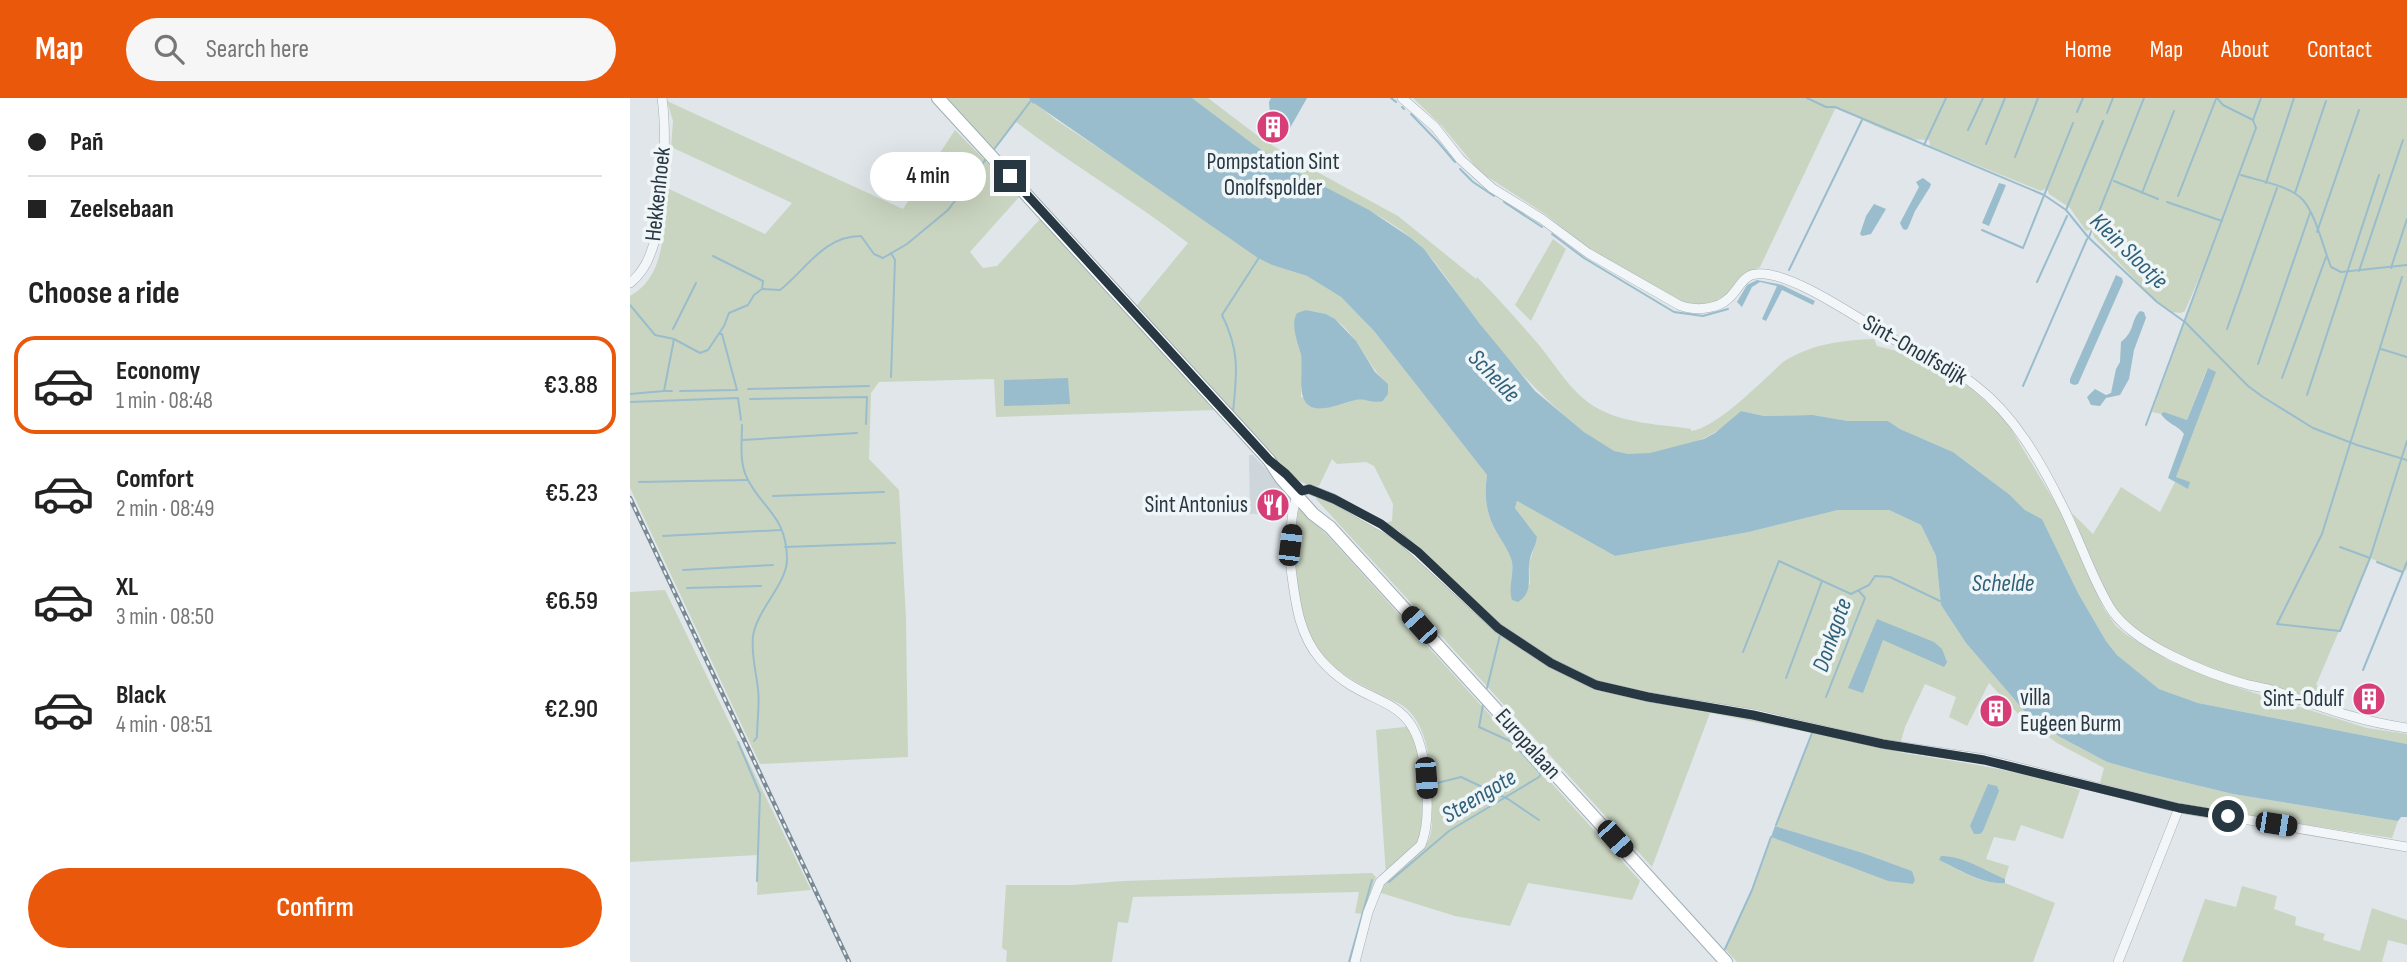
<!DOCTYPE html>
<html lang="en">
<head>
<meta charset="utf-8">
<style>
  body { margin:0; font-family:"Sofia Sans Condensed",sans-serif; background:#f6f6f6; color:#222; height:100vh; display:flex; flex-direction:column; font-size:26px; white-space:nowrap }
  * { box-sizing:border-box; margin:0 }
  p { font-size:23px; color:#767676 }
  .icon { flex:none; width:38px; height:38px; fill:none; stroke:currentColor; stroke-width:2; stroke-linecap:round; stroke-linejoin:round }
  .map { position:relative; flex:1; overflow:hidden }
  .drawer { display:flex; flex-direction:column; background:#fff; width:630px }
  .drawer>* { flex:none }
  .banner { display:grid; align-content:center; height:154px; padding:0 28px; background:#fff }
  .end { position:absolute; width:32px; height:32px; margin:-16px; border:9px solid #283843; background:#fff; box-shadow:0 0 0 4px #fff }
  .from { border-radius:50% }
  .bubble { position:absolute; height:49px; border-radius:24px; background:#fff; box-shadow:0 7px 28px #0002; font-size:23px; font-weight:600; line-height:49px; text-align:center }
  .car { position:absolute; width:21px; height:42px; margin:-21px -10px; border-radius:9px; box-shadow:0 0 5px 2px #0007; background:linear-gradient(#222 24%,#8ab4d8 0 40%,#222 0 76%,#8ab4d8 0 86%,#222 0) }
  .banner b { display:flex; align-items:center; gap:24px; height:66px; font-size:26px }
  .banner b+b { border-top:2px solid #e0e0e0 }
  .banner i { width:18px; height:18px; background:#222 }
  ul { padding:0; list-style:none }
  li { display:flex; align-items:center; gap:21px; height:98px; margin:0 14px 10px; padding:0 14px; border:4px solid transparent; border-radius:21px }
  li div { flex:1 }
  li b { display:block; font-size:26px }
  li em { font-style:normal; font-weight:600 }
  li.current { border-color:#ea580c }
  li>.icon { width:63px; height:63px; stroke-width:1.5 }
  h2 { padding:0 28px; font-size:32px; line-height:84px }
  .action { display:flex; gap:14px; margin-top:auto; padding:14px 28px }
  .action a { flex:1; height:80px; border-radius:42px; background:#ea580c; color:#fff; font-size:28px; font-weight:600; line-height:80px; text-align:center }
  header { display:flex; align-items:center; gap:42px; box-sizing:border-box; height:98px; padding:0 35px; background:#ea580c; color:#fff }
  header strong { font-size:33px }
  nav { display:flex; gap:38px; margin-inline-start:auto; font-size:24px }
  .search { width:490px; height:63px; background:#f6f6f6; display:flex; align-items:center; gap:18px; box-sizing:border-box; padding:0 24px; border-radius:38px; color:#767676; font-size:26px }
  main { display:flex; flex:1; min-height:0 }
  .map>svg:first-child { display:block }
  .built { fill:#ced6dc }
  .green { fill:#cad5c1; fill-rule:evenodd }
  .water { fill:#99bdcc }
  .lines { fill:none; stroke-linecap:round; stroke-linejoin:round }
  .stream { stroke:#99bdcc; stroke-width:2 }
  .minor-casing { stroke:#a5aeb5; stroke-width:10 }
  .major-casing { stroke:#9faeb7; stroke-width:14 }
  .minor { stroke:#f3f6f8; stroke-width:9 }
  .major { stroke:#fff; stroke-width:12 }
  .rail-casing { stroke:#798a95; stroke-width:4.5 }
  .rail { stroke:#f0f5f7; stroke-width:2; stroke-dasharray:5; stroke-linecap:butt }
  .route { stroke:#283843; stroke-width:9 }
  .labels { text-anchor:middle; dominant-baseline:central; stroke-width:7; stroke-linejoin:round; paint-order:stroke }
  .poi-label { font-size:23px; fill:#283843; stroke:#f0f5f7; text-anchor:end }
  .street-label { font-size:23px; fill:#283843; stroke:#f0f5f7 }
  .water-label { font-size:24px; font-style:italic; fill:#2f6179; stroke:#f0f5f7 }
</style>
</head>
<body>
<header>
<strong>Map</strong>
<div class="search"><svg class="icon" aria-label="search" viewBox="0 0 24 24"><circle cx="10" cy="10" r="6"/><path d="M15 15l6 6"/></svg>Search here</div>
<nav><a>Home</a><a>Map</a><a>About</a><a>Contact</a></nav>
</header>
<main>
<section class="drawer">
<div class="banner">
<b><i class="from"></i>Pañ</b>
<b><i></i>Zeelsebaan</b>
</div>
<h2>Choose a ride</h2>
<ul>
<li class="current"><svg class="icon" aria-label="car" viewBox="0 0 24 24"><path d="M5 17H2v-5l4-1 3-4h7l3 4 3 1v5h-3M9 17h6M6 11h13"/><circle cx="7" cy="17" r="2"/><circle cx="17" cy="17" r="2"/></svg><div><b>Economy</b><p>1 min · 08:48</p></div><em>€3.88</em></li>
<li><svg class="icon" aria-label="car" viewBox="0 0 24 24"><path d="M5 17H2v-5l4-1 3-4h7l3 4 3 1v5h-3M9 17h6M6 11h13"/><circle cx="7" cy="17" r="2"/><circle cx="17" cy="17" r="2"/></svg><div><b>Comfort</b><p>2 min · 08:49</p></div><em>€5.23</em></li>
<li><svg class="icon" aria-label="car" viewBox="0 0 24 24"><path d="M5 17H2v-5l4-1 3-4h7l3 4 3 1v5h-3M9 17h6M6 11h13"/><circle cx="7" cy="17" r="2"/><circle cx="17" cy="17" r="2"/></svg><div><b>XL</b><p>3 min · 08:50</p></div><em>€6.59</em></li>
<li><svg class="icon" aria-label="car" viewBox="0 0 24 24"><path d="M5 17H2v-5l4-1 3-4h7l3 4 3 1v5h-3M9 17h6M6 11h13"/><circle cx="7" cy="17" r="2"/><circle cx="17" cy="17" r="2"/></svg><div><b>Black</b><p>4 min · 08:51</p></div><em>€2.90</em></li>
</ul>
<div class="action"><a>Confirm</a></div>
</section>
<div class="map">
<svg width="1777" height="864" viewBox="0 0 1777 864">
  <rect width="100%" height="100%" fill="#e0e6ea"/>
  <polygon class="built" points="619,357 623,357 659,396 659,415 620,416"/>
  <g class="green">
    <path d="M315,0H399L426,22L567,115L599,140L642,167L677,178L711,199L744,233L857,377C854,399 856,416 867,435C873,445 879,453 882,464C884,477 878,489 883,502L900,486L899,466L907,440L888,414L885,410L887,403L985,458L1119,434L1208,412H1259L1291,427L1306,458L1311,507L1336,545L1397,616L1430,639L1477,664L1516,675L1603,696L1768,723L1762,740L1574,711L1470,685L1474,670L1427,645L1393,621L1359,585L1337,628L1319,619L1326,599L1295,586L1275,629L1268,654C1330,664 1390,672 1450,692L1433,741L1391,727L1385,743L1364,739L1356,761L1379,768L1375,781L1317,758L1309,762C1327,772 1354,787 1375,785L1425,805L1403,864H1107L1095,851L1122,792L1141,739L1258,783L1282,773L1233,755L1145,728L1182,635L1080,615L1022,769L686,401V398L751,426L762,423L763,406L744,368L736,364L707,366L702,361L689,388L683,389L667,382L503,212L558,145C503,102 442,67 386,24L363,52ZM676,212C685,214 696,215 703,220C727,235 736,267 758,286V296L753,303L729,301L709,307L671,299L672,262L668,245Z"/>
    <path d="M562,0H578L628,38L665,62L768,118L846,181L847,179C869,201 889,224 909,247C927,269 942,296 967,310C995,326 1030,326 1061,331V333C1087,330 1133,282 1153,264C1181,246 1212,242 1244,241L1247,248L1290,259L1319,275L1343,292L1375,321L1429,411L1474,511L1486,528L1497,537L1540,563L1615,592L1737,630L1777,636V646L1568,605L1529,591L1487,557L1476,543L1448,495L1412,421L1395,412L1380,397L1323,354L1270,331L1258,323H1218L1183,317L1134,318L1111,313C1102,321 1093,330 1082,336C1063,348 1012,361 990,355C975,352 961,339 949,330C905,294 872,256 838,210C820,186 804,158 781,140C751,115 714,101 680,82C638,59 600,29 562,0Z"/>
    <path d="M783,0H1777V471L1773,474L1740,460L1686,587L1712,599V608L1700,610C1644,592 1527,562 1490,516C1467,488 1456,448 1442,415L1463,436L1491,389L1530,414L1545,384L1558,390L1546,379L1577,271L1557,322L1535,315L1531,316L1522,314L1584,145L1555,213L1551,215L1540,214L1527,204L1464,139L1462,131L1456,133L1440,110L1419,96L1418,93L1415,91L1411,93L1300,48L1299,42C1269,43 1234,22 1206,9L1130,169L1121,174L1094,201L1081,206H1056L960,152L915,116L850,74L812,28Z"/>
    <path d="M37,3L273,111L325,32L390,98L340,154L353,170L367,168L411,120L585,312L366,319L364,281L249,284L241,295L239,361L269,392L276,521L278,659L130,666L0,390V198C37,178 34,126 37,90L135,136L162,105L41,49L43,23Z"/>
    <polygon points="923,141 936,151 901,223 885,207"/>
    <path d="M671,411L699,439L1010,783L1002,802L898,785L880,828L825,818L748,794C762,776 784,763 797,745C805,734 801,711 801,698C801,671 799,633 779,613C772,605 760,602 751,597C725,584 696,569 681,542C661,504 662,454 668,412Z"/>
    <polygon points="35,492 181,792 127,797 128,757 0,764 0,494"/>
    <polygon points="784,628 794,660 794,738 756,777 746,632"/>
    <polygon points="742,775 746,779 733,816 725,815 729,794 503,799 498,825 488,824 482,864 376,864 377,853 372,850 376,787 442,787 493,783"/>
    <polygon points="1612,788 1647,798 1644,811 1666,819 1665,827 1695,836 1693,842 1730,853 1742,810 1777,822 1777,847 1758,842 1752,864 1552,864 1575,801 1606,809"/>
  </g>
  <g class="water">
    <path d="M399,0H562L623,46L659,70L739,112L781,140L794,151L850,226L905,293L954,334L984,353L998,356L1020,355L1074,341L1085,335L1111,313L1134,318L1183,317L1218,323H1258L1270,331L1323,354L1380,397L1395,412L1412,421L1448,495L1476,543L1487,557L1529,591L1568,605L1777,646V719H1771L1768,723L1603,696L1516,675L1477,664L1430,639L1397,616L1336,545L1311,507L1306,458L1291,427L1259,412H1208L1119,434L985,458L887,403L885,410L888,414L907,439C906,448 901,454 900,461C896,477 905,494 888,504L882,502C878,489 884,477 882,464C879,453 873,445 867,435C856,416 854,399 857,377L744,233L711,199L677,178L642,167L628,160L404,5L403,6Z"/>
    <polygon points="641,0 677,0 660,30 640,18 639,4"/>
    <polygon points="1293,80 1301,86 1300,89 1285,113 1278,130 1276,132 1273,131 1270,125 1289,89 1286,84"/>
    <polygon points="1369,85 1376,87 1359,128 1352,125"/>
    <polygon points="1244,106 1256,111 1241,136 1232,138 1230,136 1236,118"/>
    <polygon points="1486,177 1492,180 1493,184 1448,286 1444,287 1440,285 1440,281"/>
    <polygon points="1127,182 1152,187 1185,203 1183,207 1152,192 1136,223 1132,221 1147,188 1130,184 1122,189 1112,209 1107,204 1117,187"/>
    <path d="M676,212L696,216L705,221L726,243L745,274L758,286V296L753,303C743,306 735,300 726,302C716,304 705,309 695,310C662,315 674,277 671,257C668,244 660,227 667,215Z"/>
    <path d="M1510,213L1514,214L1516,220L1504,252L1499,281L1490,297L1476,300L1470,308L1461,307L1457,299L1465,291L1476,297L1481,295L1486,271L1490,264L1491,244C1506,232 1500,223 1510,213Z"/>
    <path d="M1578,270L1586,274L1546,379L1560,384L1558,391L1538,380L1554,336C1548,327 1537,326 1531,316L1534,314L1557,322Z"/>
    <polygon points="438,280 440,306 374,308 374,282"/>
    <polygon points="1247,521 1304,544 1312,551 1317,564 1314,569 1253,542 1233,595 1218,590"/>
    <polygon points="1358,686 1367,688 1369,693 1353,733 1350,736 1344,736 1340,728"/>
    <polygon points="1145,728 1233,755 1282,773 1285,782 1283,786 1258,783 1141,739"/>
    <path d="M1311,758C1331,757 1356,773 1375,781V785C1353,787 1328,771 1309,762Z"/>
  </g>
  <g class="lines">
    <g class="stream">
      <polyline points="761,0 766,4"/>
      <polyline points="1177,0 1196,9 1205,9 1414,97 1436,112 1458,139 1527,204 1555,224 1618,288 1633,299 1683,330 1727,347 1777,362"/>
      <polyline points="772,9 774,11"/>
      <polyline points="1447,14 1453,0"/>
      <polyline points="1477,15 1483,0"/>
      <polyline points="781,16 808,44 825,64"/>
      <polyline points="1623,22 1631,0"/>
      <polyline points="1338,32 1353,0"/>
      <polyline points="1356,46 1375,0"/>
      <polyline points="1294,47 1316,0"/>
      <polyline points="362,54 403,0"/>
      <polyline points="1385,59 1408,0"/>
      <polyline points="830,71 843,84 864,98"/>
      <path d="M1611,77C1629,83 1659,87 1673,102C1686,117 1693,149 1701,169L1711,174L1777,167"/>
      <polyline points="1484,83 1528,101"/>
      <polyline points="1636,85 1664,0"/>
      <polyline points="1512,95 1544,13"/>
      <polyline points="1665,95 1696,3"/>
      <polyline points="1548,98 1586,1"/>
      <polyline points="874,104 912,129"/>
      <polyline points="1537,104 1592,123"/>
      <polyline points="1436,112 1473,23"/>
      <polyline points="1352,132 1393,150 1443,25"/>
      <polyline points="1687,134 1729,12"/>
      <polyline points="922,136 954,160 1044,214 1073,218 1098,211"/>
      <polyline points="1459,139 1514,0"/>
      <polyline points="261,155 265,162 261,279"/>
      <polyline points="83,158 133,183 132,191"/>
      <polyline points="1761,170 1777,121"/>
      <polyline points="1159,172 1232,22"/>
      <polyline points="1729,173 1773,42"/>
      <polyline points="1407,184 1437,118"/>
      <path d="M0,207L25,237L44,241L70,255L78,252L94,228L99,215L118,207L124,197L132,191L150,192C176,172 193,138 231,138L244,156L253,160L277,146L318,112L356,61"/>
      <polyline points="43,231 66,185"/>
      <polyline points="1597,231 1647,90"/>
      <polyline points="1751,251 1777,259"/>
      <polyline points="1628,266 1680,115"/>
      <polyline points="1652,280 1696,159"/>
      <polyline points="1393,288 1457,141"/>
      <polyline points="118,291 239,288"/>
      <polyline points="42,293 34,293 44,241"/>
      <polyline points="50,293 107,292 92,236 89,236"/>
      <polyline points="0,296 34,293"/>
      <polyline points="1677,297 1749,77"/>
      <polyline points="120,301 237,299 236,326"/>
      <polyline points="0,304 108,300 111,322"/>
      <path d="M603,314C607,275 610,253 592,217L630,158"/>
      <path d="M112,327C112,344 109,364 117,380C132,411 156,417 157,460C158,485 127,511 123,538C121,556 126,573 128,591C130,606 127,623 127,639L124,643"/>
      <polyline points="1516,327 1626,30 1623,22 1593,7 1587,0"/>
      <polyline points="113,342 227,335"/>
      <polyline points="9,384 117,382"/>
      <polyline points="143,398 254,394"/>
      <polyline points="33,438 151,432"/>
      <polyline points="155,449 265,445"/>
      <polyline points="1710,449 1740,460 1777,343"/>
      <polyline points="1740,460 1710,533 1647,526 1692,436 1772,179"/>
      <polyline points="1747,464 1772,474"/>
      <polyline points="53,472 143,467"/>
      <polyline points="57,490 131,488"/>
      <polyline points="1113,554 1149,463 1221,496 1239,487 1245,478 1260,479 1310,503"/>
      <polyline points="1733,572 1777,464"/>
      <polyline points="1156,580 1192,483"/>
      <polyline points="857,590 870,537"/>
      <polyline points="1196,599 1235,500 1229,493"/>
      <polyline points="108,644 130,696 127,783"/>
      <polyline points="807,685 831,679 878,701 909,722"/>
      <polyline points="1146,727 1182,635"/>
      <polyline points="759,784 819,733 909,679 911,676 882,644 849,629 853,607"/>
      <polyline points="1095,851 1122,792 1141,739"/>
      <polyline points="719,864 742,782"/>
    </g>
    <defs>
      <g id="minor">
        <path d="M772,0L805,29L830,61L862,90L912,121L958,155L1049,207C1064,213 1087,212 1099,200C1108,192 1113,177 1126,176C1159,171 1233,224 1263,241C1291,256 1321,268 1346,288C1385,318 1410,363 1432,407C1449,440 1460,476 1479,508C1501,546 1577,576 1619,587C1628,589 1636,590 1645,593C1692,609 1727,623 1777,630"/>
        <path d="M0,185C10,177 17,166 21,154C34,122 37,34 32,0"/>
        <polyline points="672,393 679,391 704,401 767,437 868,530 921,565 966,587 1018,599 1123,616 1253,646 1355,661 1549,710 1777,749"/>
        <path d="M667,398C660,415 659,459 662,478C666,508 670,538 691,562C740,618 789,586 796,683C798,704 799,728 791,747L750,784L738,814L725,864"/>
        <polyline points="1488,864 1549,710"/>
      </g>
      <polyline id="major" points="308,0 619,340 639,362 651,380 683,416 700,429 1096,864"/>
    </defs>
    <use href="#minor" class="minor-casing"/>
    <use href="#major" class="major-casing"/>
    <use href="#minor" class="minor"/>
    <use href="#major" class="major"/>
    <defs>
      <polyline id="rail" points="0,400 219,864"/>
    </defs>
    <use href="#rail" class="rail-casing"/>
    <use href="#rail" class="rail"/>
  </g>
  <g class="lines">
    <polyline class="route" points="380,78 639,362 656,376 672,393 679,391 704,401 751,426 788,454 868,530 921,565 966,587 1018,599 1123,617 1253,646 1354,662 1549,710 1598,718"/>
  </g>
  <defs>
    <symbol id="building-disc" viewBox="-11 -11 22 22"><circle r="9.5" fill="#d73e77" stroke="#f0f5f7"/><path d="M-4-6H4V6H1V3H-1V6H-4ZM-2.5-4.3h1.7v1.8h-1.7ZM.8-4.3h1.7v1.8H.8ZM-2.5-1h1.7V.8h-1.7ZM.8-1h1.7V.8H.8Z" fill="#fff"/></symbol>
    <symbol id="restaurant-disc" viewBox="-11 -11 22 22"><circle r="9.5" fill="#d73e77" stroke="#f0f5f7"/><path d="M-5-6h1v4h1v-4h1v4h1v-4h1v5L-1.5 .5V6h-2V.5L-5-1ZM5-6V6H3V1.5H1.5Q1.5-4 5-6Z" fill="#fff"/></symbol>
  </defs>
  <g fill-rule="evenodd">
    <use href="#building-disc" x="624" y="10" width="38" height="38"/>
    <use href="#restaurant-disc" x="624" y="388" width="38" height="38"/>
    <use href="#building-disc" x="1720" y="582" width="38" height="38"/>
    <use href="#building-disc" x="1347" y="594" width="38" height="38"/>
  </g>
  <g class="labels">
    <g class="poi-label">
      <text x="643" y="64" text-anchor="middle">Pompstation Sint<tspan x="643" dy="26">Onolfspolder</tspan></text>
      <text x="618" y="407">Sint Antonius</text>
      <text x="1390" y="600" text-anchor="start">villa<tspan x="1390" dy="26">Eugeen Burm</tspan></text>
      <text x="1714" y="601">Sint-Odulf</text>
    </g>
    <g class="street-label">
      <text transform="translate(28 96) rotate(-84)">Hekkenhoek</text>
      <text transform="translate(1285 252) rotate(30)">Sint-Onolfsdijk</text>
      <text transform="translate(898 646) rotate(48)">Europalaan</text>
    </g>
    <g class="water-label">
      <text transform="translate(1499 153) rotate(44)">Klein Slootje</text>
      <text transform="translate(864 278) rotate(46)">Schelde</text>
      <text x="1373" y="485">Schelde</text>
      <text transform="translate(1202 537) rotate(-71)">Donkgote</text>
      <text transform="translate(849 698) rotate(-31)">Steengote</text>
    </g>
  </g>
</svg>
<i class="end from" style="left:1598px;top:718px"></i>
<i class="end" style="left:380px;top:78px"></i>
<div class="bubble" style="left:240px;top:54px;width:116px">4 min</div>
<i class="car" style="left:660px;top:447px;rotate:7deg"></i>
<i class="car" style="left:789px;top:527px;rotate:318deg"></i>
<i class="car" style="left:796px;top:680px;rotate:176deg"></i>
<i class="car" style="left:1646px;top:726px;rotate:99deg"></i>
<i class="car" style="left:985px;top:741px;rotate:138deg"></i>
</div>
</main>
</body>
</html>
